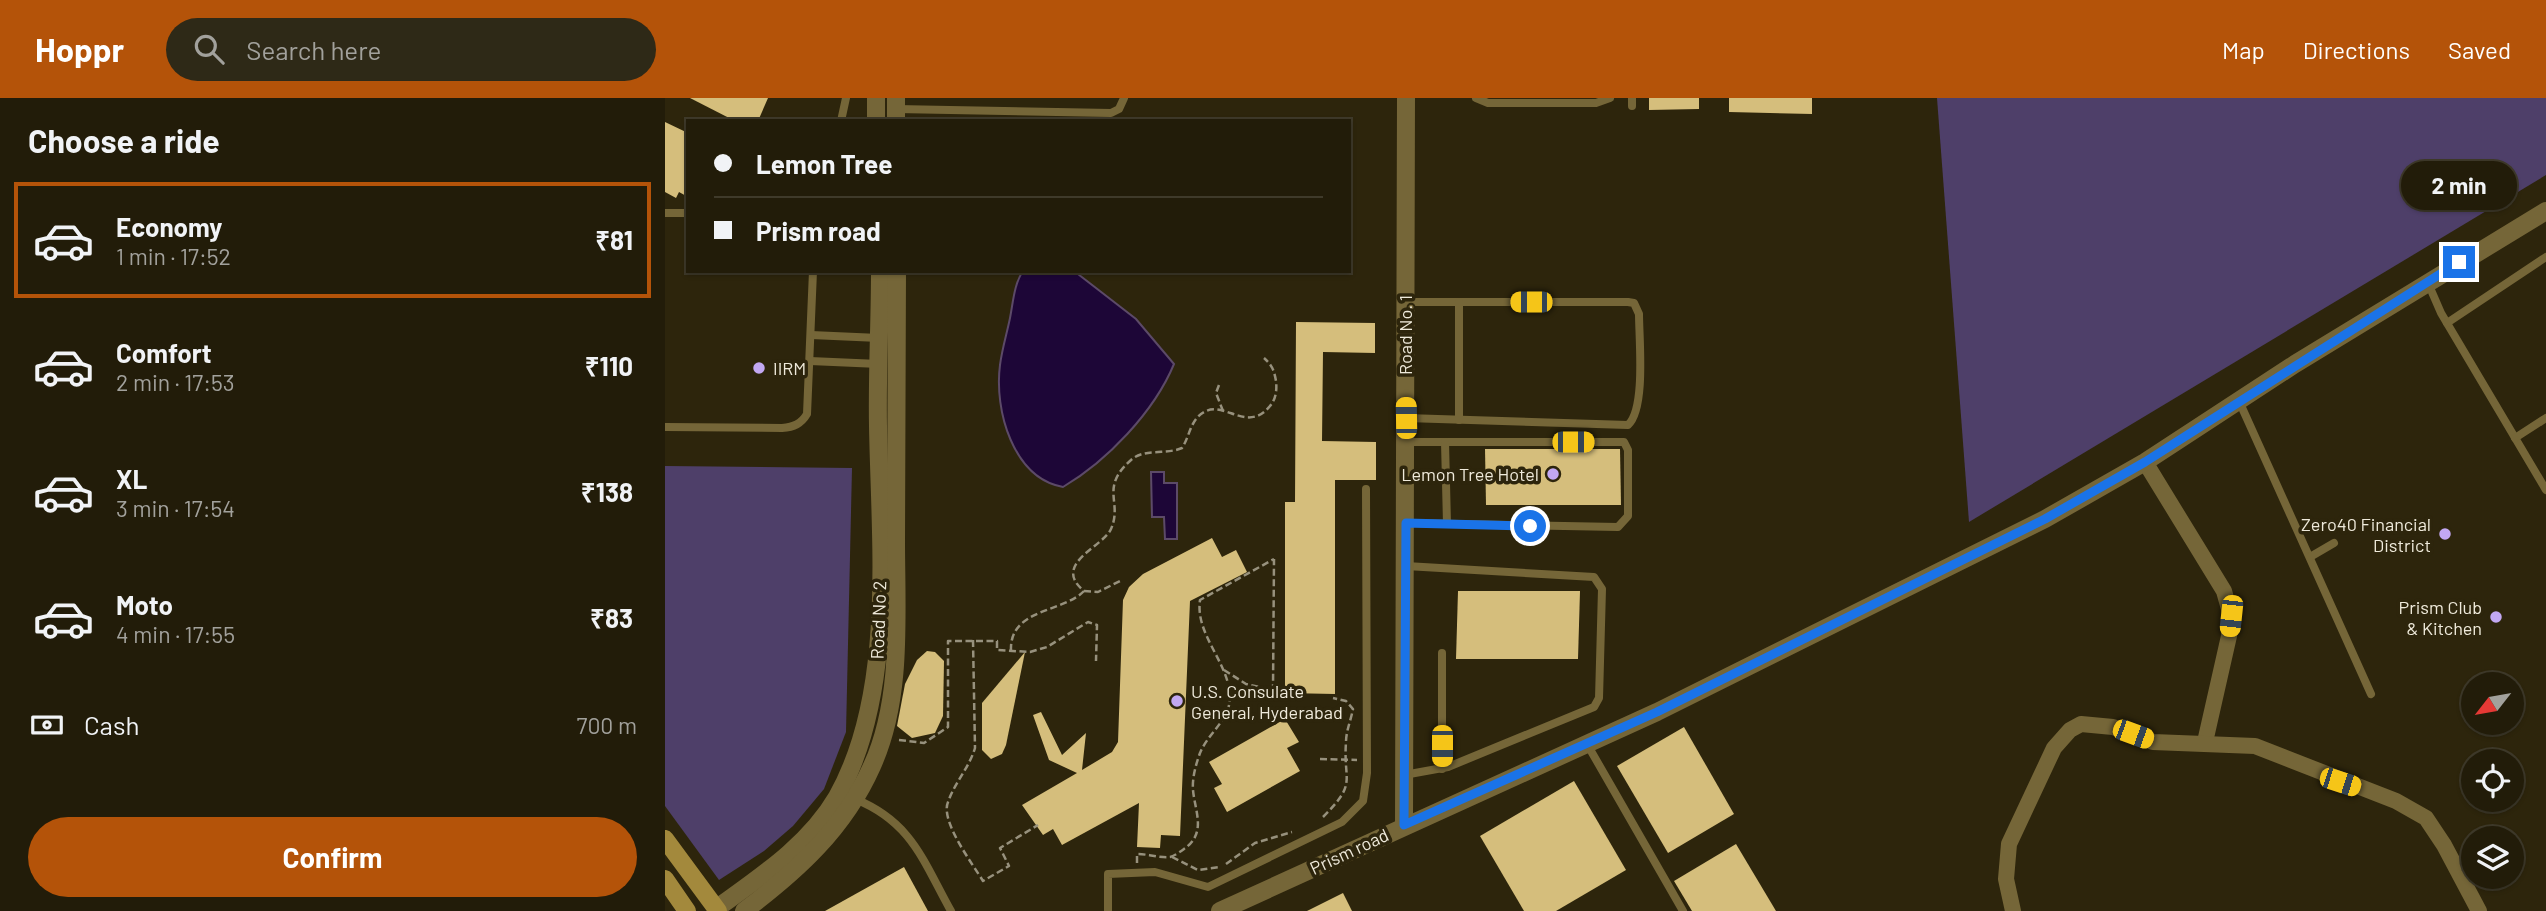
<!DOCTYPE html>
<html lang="en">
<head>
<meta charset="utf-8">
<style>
  body { margin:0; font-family:Barlow,sans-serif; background:#2e2917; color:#f1f3f6; height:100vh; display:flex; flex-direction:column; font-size:26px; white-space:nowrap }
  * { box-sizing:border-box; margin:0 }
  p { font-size:23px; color:#a2a19c }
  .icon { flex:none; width:38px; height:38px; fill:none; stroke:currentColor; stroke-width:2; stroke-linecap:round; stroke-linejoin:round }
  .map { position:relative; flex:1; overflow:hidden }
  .details { display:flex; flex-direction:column; background:#221c09; width:665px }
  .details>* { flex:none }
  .banner { position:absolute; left:21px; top:21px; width:665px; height:154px; border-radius:0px; box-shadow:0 2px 5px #0004,0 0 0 2px #3f3a2a; display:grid; align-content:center; height:154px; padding:0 28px; background:#221c09 }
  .needle { width:46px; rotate:239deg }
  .fabs { position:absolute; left:1796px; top:574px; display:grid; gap:14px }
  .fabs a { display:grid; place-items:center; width:63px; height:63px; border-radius:50%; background:#221c09; box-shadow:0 2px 5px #0004,0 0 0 2px #3f3a2a; font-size:35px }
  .end { position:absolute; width:32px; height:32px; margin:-16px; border:9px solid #1a73e8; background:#fff; box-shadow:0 0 0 4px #fff }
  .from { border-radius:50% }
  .bubble { position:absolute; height:49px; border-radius:24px; background:#221c09; box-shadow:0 2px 5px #0004,0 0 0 2px #3f3a2a; font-size:23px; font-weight:700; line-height:49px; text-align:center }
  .car { position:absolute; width:21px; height:42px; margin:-21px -10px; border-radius:9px; box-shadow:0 0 5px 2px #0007; background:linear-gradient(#f5c518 24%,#345 0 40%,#f5c518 0 76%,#345 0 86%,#f5c518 0) }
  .banner b { display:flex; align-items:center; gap:24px; height:66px; font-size:26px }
  .banner b+b { border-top:2px solid #3f3a2a }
  .banner i { width:18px; height:18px; background:#f1f3f6 }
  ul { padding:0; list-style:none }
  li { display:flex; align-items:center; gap:21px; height:116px; margin:0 14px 10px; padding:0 14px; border:4px solid transparent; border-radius:0px }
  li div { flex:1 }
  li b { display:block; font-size:26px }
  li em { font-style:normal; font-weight:700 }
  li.active { border-color:#b45309 }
  li>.icon { width:63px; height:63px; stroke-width:1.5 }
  h2 { padding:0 28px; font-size:32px; line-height:84px }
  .pay { display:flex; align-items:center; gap:18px; height:77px; padding:0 28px; font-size:26px }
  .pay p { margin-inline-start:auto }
  .primary-button { display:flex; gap:14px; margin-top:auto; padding:14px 28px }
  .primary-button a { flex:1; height:80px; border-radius:42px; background:#b45309; color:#fff; font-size:28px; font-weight:700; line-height:80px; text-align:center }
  header { display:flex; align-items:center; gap:42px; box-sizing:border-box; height:98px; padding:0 35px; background:#b45309; color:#fff }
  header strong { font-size:33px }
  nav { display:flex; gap:38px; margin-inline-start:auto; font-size:24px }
  .search { width:490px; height:63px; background:#2e2917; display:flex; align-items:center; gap:18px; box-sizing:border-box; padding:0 24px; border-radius:38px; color:#a2a19c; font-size:26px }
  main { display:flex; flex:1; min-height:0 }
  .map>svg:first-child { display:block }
  .green { fill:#4e3f69 }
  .water { fill:#1d0637; stroke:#5c4a68; stroke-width:2 }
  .building { fill:#d5be7c }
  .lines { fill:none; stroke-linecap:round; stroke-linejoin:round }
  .path { stroke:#97917d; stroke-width:2.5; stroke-dasharray:7 3.5; stroke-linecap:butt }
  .service { stroke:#756638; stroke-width:8 }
  .minor { stroke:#756638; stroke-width:16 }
  .tertiary { stroke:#756638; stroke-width:18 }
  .secondary { stroke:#a3893c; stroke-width:18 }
  .route { stroke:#1a73e8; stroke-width:9 }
  .poi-dot { fill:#c2a8f2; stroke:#2d250c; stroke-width:2.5 }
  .labels { text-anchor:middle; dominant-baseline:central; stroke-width:7; stroke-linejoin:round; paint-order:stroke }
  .street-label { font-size:18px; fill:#efeadb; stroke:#2d250c }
  .poi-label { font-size:18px; fill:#efeadb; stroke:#2d250c; text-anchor:end }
</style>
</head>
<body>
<header>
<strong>Hoppr</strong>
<div class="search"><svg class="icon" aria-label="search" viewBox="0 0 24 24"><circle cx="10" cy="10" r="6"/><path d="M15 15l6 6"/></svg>Search here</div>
<nav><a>Map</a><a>Directions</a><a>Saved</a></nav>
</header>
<main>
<section class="details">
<h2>Choose a ride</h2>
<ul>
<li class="active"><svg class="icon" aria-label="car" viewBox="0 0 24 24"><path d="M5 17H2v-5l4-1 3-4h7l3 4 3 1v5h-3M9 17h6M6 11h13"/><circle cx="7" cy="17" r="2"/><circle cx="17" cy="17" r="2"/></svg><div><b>Economy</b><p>1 min · 17:52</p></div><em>₹81</em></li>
<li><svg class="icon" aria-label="car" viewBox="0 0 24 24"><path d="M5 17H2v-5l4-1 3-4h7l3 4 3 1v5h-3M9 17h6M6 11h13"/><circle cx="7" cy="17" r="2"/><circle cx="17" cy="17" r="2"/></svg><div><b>Comfort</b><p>2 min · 17:53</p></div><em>₹110</em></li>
<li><svg class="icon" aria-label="car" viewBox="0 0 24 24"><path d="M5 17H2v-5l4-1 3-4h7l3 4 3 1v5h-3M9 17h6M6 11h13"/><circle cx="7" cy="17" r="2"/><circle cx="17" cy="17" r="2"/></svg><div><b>XL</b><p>3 min · 17:54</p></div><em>₹138</em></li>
<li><svg class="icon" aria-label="car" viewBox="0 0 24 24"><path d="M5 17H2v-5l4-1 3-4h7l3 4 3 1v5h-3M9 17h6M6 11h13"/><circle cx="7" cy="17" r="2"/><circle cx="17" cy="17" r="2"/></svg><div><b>Moto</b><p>4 min · 17:55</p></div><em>₹83</em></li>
</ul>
<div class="pay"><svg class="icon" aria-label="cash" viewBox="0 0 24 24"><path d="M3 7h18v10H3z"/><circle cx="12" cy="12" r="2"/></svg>Cash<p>700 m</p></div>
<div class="primary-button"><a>Confirm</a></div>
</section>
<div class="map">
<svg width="1881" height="813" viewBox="0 0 1881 813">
  <rect width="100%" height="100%" fill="#2d250c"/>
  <g class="green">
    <polygon points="1272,0 1881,0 1881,77 1304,424"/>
    <polygon points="0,368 187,370 181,634 159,691 128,728 99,753 54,782 0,708"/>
  </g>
  <g class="water">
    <path d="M358,173H409L471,221L509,266C489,314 442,363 398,389C348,380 329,312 335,267C337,251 342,235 345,220C348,205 349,186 358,173Z"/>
    <polygon points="486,374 499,374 499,385 512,385 512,441 500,441 499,419 487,419"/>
  </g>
  <g class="building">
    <polygon points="25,0 103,0 93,23 70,23"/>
    <polygon points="984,0 1034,0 1034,11 984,12"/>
    <polygon points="1064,0 1147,0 1147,16 1064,14"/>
    <polygon points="0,24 23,35 23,99 14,94 11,100 0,94"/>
    <polygon points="631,224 710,225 710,255 658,254 657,343 711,344 711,382 670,382 670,596 620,595 620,404 630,404"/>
    <polygon points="820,351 955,351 956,407 821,407"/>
    <polygon points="547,440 557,459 571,452 582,474 525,503 515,738 496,737 495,750 472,749 474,705 397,747 388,731 378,737 357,707 412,675 384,662 368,617 376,614 397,657 421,635 417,672 447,654 453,644 458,502 464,489 478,476"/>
    <polygon points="793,493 915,493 913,561 791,561"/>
    <polygon points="262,553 270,554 279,563 278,618 270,635 247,640 232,628 240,586 252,562"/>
    <polygon points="360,554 341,647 337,656 326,661 317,652 317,605"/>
    <polygon points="620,621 634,644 622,650 635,673 562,714 549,690 557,686 544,664"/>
    <polygon points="1019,629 1069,716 1003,755 952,668"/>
    <polygon points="909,683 961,772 891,813 859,813 815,738"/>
    <polygon points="1071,746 1111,813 1027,813 1009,783"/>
    <polygon points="239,769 263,813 160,813"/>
    <polygon points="678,795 687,813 642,813"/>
  </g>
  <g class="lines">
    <g class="path">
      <polyline points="554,287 551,295 558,313"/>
      <polyline points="419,493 433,494 455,483"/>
      <path d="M308,542L310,650C304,670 290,684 283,704C275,723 307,765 318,783L344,768L335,750L373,727"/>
      <path d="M346,553C344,510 398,515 419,493C386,466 438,449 446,431C458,404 434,390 466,362C479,350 501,357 517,350C525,338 525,322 539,314C560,302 582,336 605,308C611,301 612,292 611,283C609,272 607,267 599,260"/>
      <polyline points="559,572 581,586 608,592 609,461"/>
      <polyline points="234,642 259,645 283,629 283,543 332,543 332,552 365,554 382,549 423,524 432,527 431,563"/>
      <polyline points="655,661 692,662"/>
      <path d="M658,719C693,684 678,685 681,644C681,633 686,622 688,611L681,603L668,600"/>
      <polyline points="507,759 533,772 555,769"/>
      <path d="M472,765V756C483,756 495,760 505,759C509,758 515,754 519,751C542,735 530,714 528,692C527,680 531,666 535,655C543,635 565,622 565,599C564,564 530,537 535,502L609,461"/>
      <polyline points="561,766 590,745 627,734"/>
    </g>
    <g class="service">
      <polyline points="811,0 823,5 931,5 945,0"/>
      <polyline points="967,0 967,8"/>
      <polyline points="231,11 446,15 454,11 459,0"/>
      <polyline points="176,23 181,0"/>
      <polyline points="0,115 23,115"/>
      <polyline points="1763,185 1776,215 1881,392"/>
      <path d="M741,204H963L969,205L974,216C974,241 981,311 963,327L741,320"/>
      <polyline points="794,204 794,322"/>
      <polyline points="1782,225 1881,159"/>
      <polyline points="146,237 214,240"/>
      <polyline points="145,263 214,266"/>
      <polyline points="1574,303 1706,596"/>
      <path d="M0,329L117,330C129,329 136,326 142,316L148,173"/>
      <polyline points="1850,340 1881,320"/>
      <polyline points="741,344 959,344 963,352 963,418 953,429 741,425"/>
      <polyline points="780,344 782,426"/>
      <polyline points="1645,459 1669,445"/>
      <polyline points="922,646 1018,813"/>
      <polyline points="777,671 777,555"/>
      <polyline points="739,677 783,669 929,609 934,600 937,491 929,479 741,468"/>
      <path d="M190,701C247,724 258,763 286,813"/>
      <polyline points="443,813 443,776 490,774 543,789 677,724 698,703 702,675 701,391"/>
    </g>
    <g class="minor">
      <polyline points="1480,364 1559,493 1566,518 1564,538 1540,644"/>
      <polyline points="1348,813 1341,781 1344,746 1389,650 1405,632 1416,626 1448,629 1488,644 1590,648 1731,703 1761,720 1779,747 1814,813"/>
    </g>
    <g class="tertiary">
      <polyline points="211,0 211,23"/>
      <polyline points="231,23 231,0"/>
      <polyline points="739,727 741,0"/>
      <path d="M52,810C95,779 144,747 172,699C231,594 215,445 213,328C212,276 215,225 215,173"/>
      <path d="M79,813C132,773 179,731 207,668C238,600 231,517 231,443C231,353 231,263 232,173"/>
      <polyline points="555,813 992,614 1380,421 1480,364 1630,266 1881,113"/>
    </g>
    <g class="secondary">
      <polyline points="0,741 53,813"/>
      <polyline points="0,781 22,813"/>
    </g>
  </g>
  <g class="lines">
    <polyline class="route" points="865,428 741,425 739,727 992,614 1380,421 1480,364 1794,164"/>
  </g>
  <g class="poi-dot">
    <circle cx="94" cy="270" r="7"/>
    <circle cx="888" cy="376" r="7"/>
    <circle cx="1780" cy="436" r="7"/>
    <circle cx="1831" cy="519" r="7"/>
    <circle cx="512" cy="603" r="7"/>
  </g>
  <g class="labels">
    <g class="street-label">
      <text transform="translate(740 237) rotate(-90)">Road No. 1</text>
      <text transform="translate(213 522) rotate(-88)">Road No 2</text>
      <text transform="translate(684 753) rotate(-25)">Prism road</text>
    </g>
    <g class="poi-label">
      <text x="108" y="270" text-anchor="start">IIRM</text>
      <text x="874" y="376">Lemon Tree Hotel</text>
      <text x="1766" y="426">Zero40 Financial<tspan x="1766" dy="21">District</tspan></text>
      <text x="1817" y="509">Prism Club<tspan x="1817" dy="21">&amp; Kitchen</tspan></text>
      <text x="526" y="593" text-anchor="start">U.S. Consulate<tspan x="526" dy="21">General, Hyderabad</tspan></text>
    </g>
  </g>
</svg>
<div class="fabs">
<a><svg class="needle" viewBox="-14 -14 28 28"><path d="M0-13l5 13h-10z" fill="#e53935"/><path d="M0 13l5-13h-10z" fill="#a2a19c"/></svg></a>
<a><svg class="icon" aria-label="locate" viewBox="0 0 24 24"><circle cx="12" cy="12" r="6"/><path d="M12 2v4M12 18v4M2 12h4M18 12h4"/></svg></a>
<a><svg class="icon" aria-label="layers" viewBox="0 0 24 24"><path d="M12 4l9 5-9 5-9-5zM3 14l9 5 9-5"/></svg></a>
</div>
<i class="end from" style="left:865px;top:428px"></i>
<i class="end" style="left:1794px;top:164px"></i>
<div class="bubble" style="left:1736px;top:63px;width:116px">2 min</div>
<i class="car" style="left:866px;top:204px;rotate:270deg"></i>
<i class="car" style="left:741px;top:320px;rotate:359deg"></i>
<i class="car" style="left:908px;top:344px;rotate:90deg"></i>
<i class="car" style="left:1566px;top:518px;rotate:186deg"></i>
<i class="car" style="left:1468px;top:636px;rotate:110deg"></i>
<i class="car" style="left:777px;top:648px;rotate:180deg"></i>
<i class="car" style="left:1675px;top:684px;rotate:108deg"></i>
<div class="banner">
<b><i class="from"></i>Lemon Tree</b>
<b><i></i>Prism road</b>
</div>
</div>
</main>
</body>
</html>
